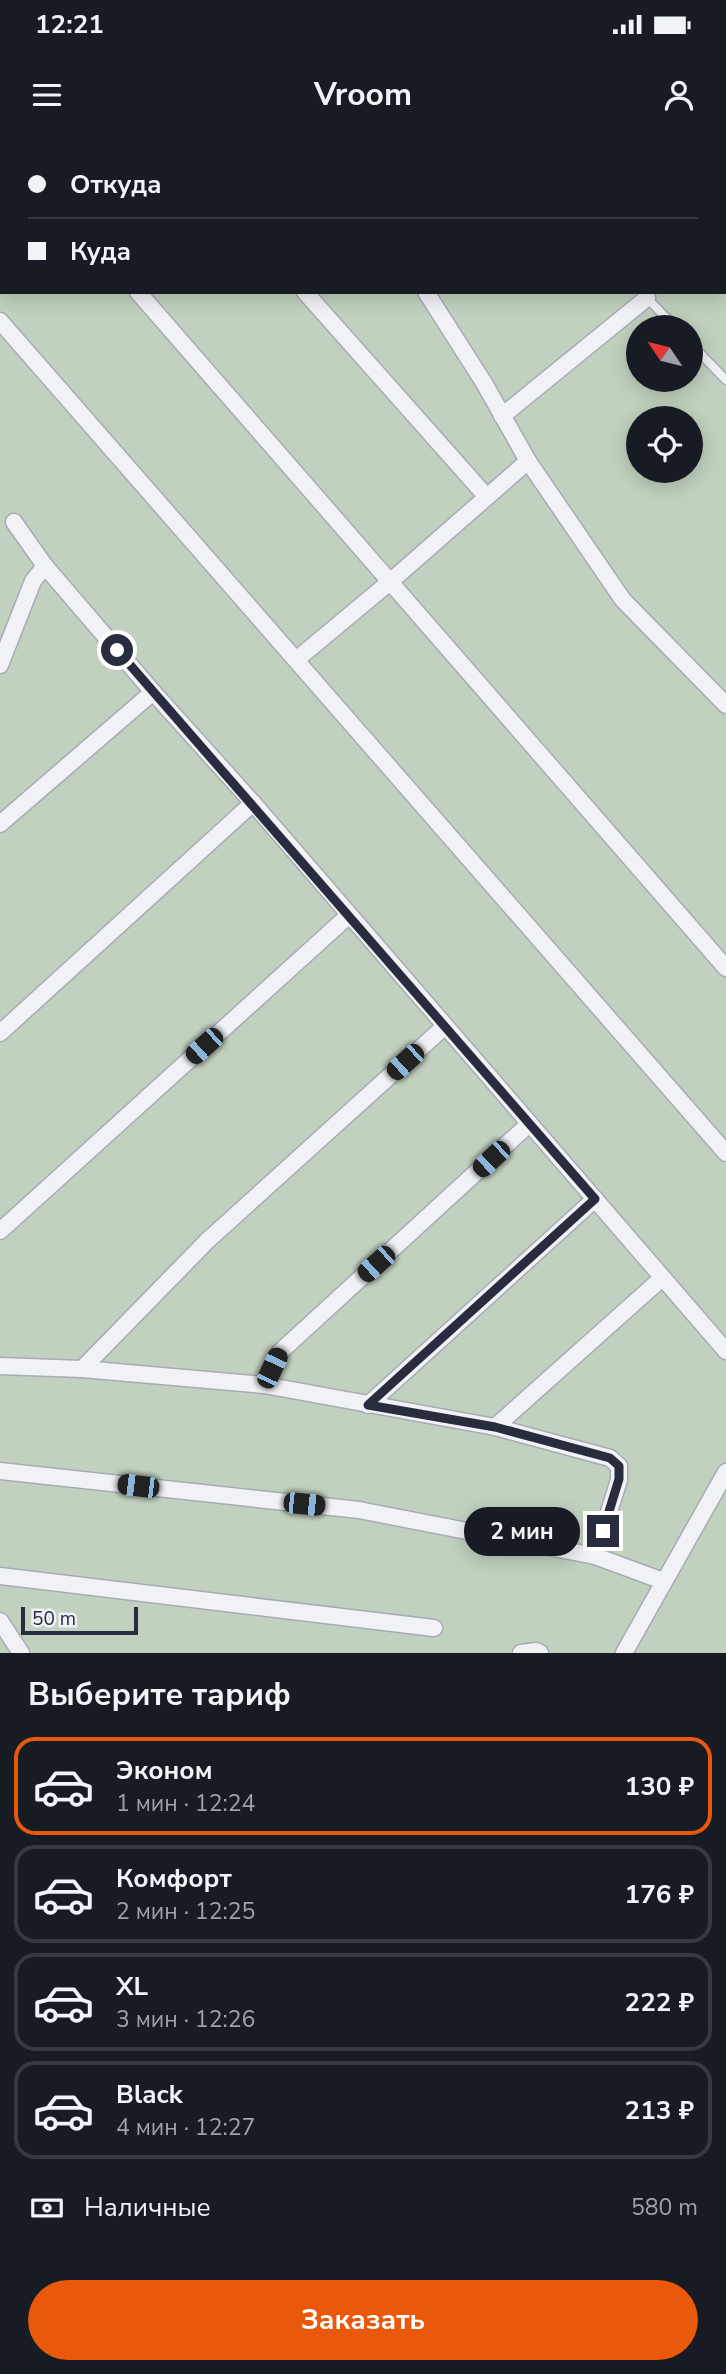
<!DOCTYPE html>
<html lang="ru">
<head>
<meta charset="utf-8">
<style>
  body { margin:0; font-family:"Nunito Sans",sans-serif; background:#20242c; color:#f1f3f6; height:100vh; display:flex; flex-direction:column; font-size:26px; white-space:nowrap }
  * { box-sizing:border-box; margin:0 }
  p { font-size:23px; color:#9ea1a6 }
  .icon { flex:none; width:38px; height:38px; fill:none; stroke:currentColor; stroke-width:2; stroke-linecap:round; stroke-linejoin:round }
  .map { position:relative; height:1513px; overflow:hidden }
  .details { display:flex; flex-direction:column; background:#171b24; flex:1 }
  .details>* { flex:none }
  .banner { position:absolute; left:0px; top:0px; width:726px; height:154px; box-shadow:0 4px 18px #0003; display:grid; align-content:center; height:154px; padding:0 28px; background:#171b24 }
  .needle { width:46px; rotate:305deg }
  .tools { position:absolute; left:626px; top:175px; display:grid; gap:14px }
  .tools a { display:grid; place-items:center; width:77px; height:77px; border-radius:50%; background:#171b24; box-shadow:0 4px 18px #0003; font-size:35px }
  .scale { position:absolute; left:21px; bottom:18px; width:117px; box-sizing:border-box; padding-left:7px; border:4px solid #272d3e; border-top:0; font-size:19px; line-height:24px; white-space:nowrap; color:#272d3e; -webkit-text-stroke:5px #edf0f5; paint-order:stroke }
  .end { position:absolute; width:32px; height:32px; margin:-16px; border:9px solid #272d3e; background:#fff; box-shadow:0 0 0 4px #fff }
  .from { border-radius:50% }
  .bubble { position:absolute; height:49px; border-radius:24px; background:#171b24; box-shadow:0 4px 18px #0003; font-size:23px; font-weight:700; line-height:49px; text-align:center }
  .car { position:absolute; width:21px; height:42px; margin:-21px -10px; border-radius:9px; box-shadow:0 0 5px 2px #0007; background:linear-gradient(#222 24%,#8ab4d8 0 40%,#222 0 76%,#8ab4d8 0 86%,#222 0) }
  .banner b { display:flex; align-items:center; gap:24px; height:66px; font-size:26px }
  .banner b+b { border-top:2px solid #363941 }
  .banner i { width:18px; height:18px; background:#f1f3f6 }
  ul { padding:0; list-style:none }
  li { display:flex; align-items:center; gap:21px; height:98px; margin:0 14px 10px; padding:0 14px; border:4px solid #363941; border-radius:21px }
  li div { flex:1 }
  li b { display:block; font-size:26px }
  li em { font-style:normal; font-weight:700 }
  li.active { border-color:#ea580c }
  li>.icon { width:63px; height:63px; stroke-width:1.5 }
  h2 { padding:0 28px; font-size:32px; line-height:84px }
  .pay { display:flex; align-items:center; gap:18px; height:77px; padding:0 28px; font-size:26px }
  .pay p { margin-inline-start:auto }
  .primary-button { display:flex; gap:14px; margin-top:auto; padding:14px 28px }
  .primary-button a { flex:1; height:80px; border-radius:42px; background:#ea580c; color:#fff; font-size:28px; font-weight:700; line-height:80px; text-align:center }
  .status { display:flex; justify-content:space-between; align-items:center; height:49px; padding:0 35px; background:#171b24; direction:ltr }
  .status svg { height:19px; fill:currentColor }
  header { display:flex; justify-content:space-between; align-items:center; height:91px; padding:0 28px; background:#171b24; font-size:32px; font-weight:700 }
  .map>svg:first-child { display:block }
  .green { fill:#c2d1bf; fill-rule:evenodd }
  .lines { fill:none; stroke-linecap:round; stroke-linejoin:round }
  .lane-casing { stroke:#a7abb4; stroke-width:11 }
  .street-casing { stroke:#a7abb4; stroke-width:19 }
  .lane { stroke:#f1f2f6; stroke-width:8 }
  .street { stroke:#f1f2f6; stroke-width:16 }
  .route { stroke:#272d3e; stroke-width:9 }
</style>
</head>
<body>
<div class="status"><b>12:21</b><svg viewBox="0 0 49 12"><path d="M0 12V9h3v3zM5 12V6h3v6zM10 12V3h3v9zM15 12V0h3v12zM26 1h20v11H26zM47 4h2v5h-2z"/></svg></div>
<header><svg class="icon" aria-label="menu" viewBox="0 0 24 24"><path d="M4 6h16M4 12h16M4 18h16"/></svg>Vroom<svg class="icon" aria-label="person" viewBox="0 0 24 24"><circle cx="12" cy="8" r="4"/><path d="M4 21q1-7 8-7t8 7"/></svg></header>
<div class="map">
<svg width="726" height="1513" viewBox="0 0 726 1513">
  <rect width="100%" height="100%" fill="#dee1e7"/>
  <path class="green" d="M0,0H726V1513H0ZM2,2H724V152H2ZM639,187H691V240H639ZM639,278H691V331H639Z"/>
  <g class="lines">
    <defs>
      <g id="lane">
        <polyline points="646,157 675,187"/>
        <polyline points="691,204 726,240"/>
      </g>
      <g id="street">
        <polyline points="5,0 6,2"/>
        <polyline points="169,0 171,2"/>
        <polyline points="302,0 304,2"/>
        <polyline points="138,152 726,828"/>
        <polyline points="305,152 486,356"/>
        <polyline points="426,152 484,243 528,321 623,460 726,565"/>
        <polyline points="0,181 726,1013"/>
        <polyline points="502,276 647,158"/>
        <polyline points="14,382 45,426 153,552 253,663 726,1211"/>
        <polyline points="296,520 391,441 528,321"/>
        <polyline points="0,525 33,441 45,426"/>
        <polyline points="0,684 153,552"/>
        <polyline points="0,893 253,663"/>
        <polyline points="0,1091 348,776"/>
        <polyline points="0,1226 82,1229 264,1245 495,1287 610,1318 619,1326 619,1340 595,1416"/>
        <polyline points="82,1229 207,1101 444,887"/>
        <polyline points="264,1245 280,1212 529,984"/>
        <polyline points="368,1265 595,1059"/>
        <polyline points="495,1287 661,1139"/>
        <polyline points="0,1331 359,1370 595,1416 663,1441"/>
        <polyline points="0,1436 434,1488"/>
        <polyline points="0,1481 21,1513"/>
        <polyline points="521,1513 536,1511 540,1513"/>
        <polyline points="624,1513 726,1332"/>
      </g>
    </defs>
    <use href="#lane" class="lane-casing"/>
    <use href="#street" class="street-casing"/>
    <use href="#lane" class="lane"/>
    <use href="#street" class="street"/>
  </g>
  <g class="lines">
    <polyline class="route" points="117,510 595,1059 368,1265 495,1287 610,1318 619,1326 619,1339 603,1391"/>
  </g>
</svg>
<div class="tools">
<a><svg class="needle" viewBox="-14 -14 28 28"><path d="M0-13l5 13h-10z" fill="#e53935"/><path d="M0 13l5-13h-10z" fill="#9ea1a6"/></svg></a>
<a><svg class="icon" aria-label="locate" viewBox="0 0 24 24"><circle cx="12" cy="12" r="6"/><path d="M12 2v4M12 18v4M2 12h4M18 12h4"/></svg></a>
</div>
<div class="scale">50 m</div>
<i class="end from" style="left:117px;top:510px"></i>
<i class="end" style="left:603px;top:1391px"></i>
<div class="bubble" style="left:464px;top:1367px;width:116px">2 мин</div>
<i class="car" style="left:204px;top:906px;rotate:228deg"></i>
<i class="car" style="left:405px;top:922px;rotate:228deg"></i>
<i class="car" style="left:491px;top:1019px;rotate:227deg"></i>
<i class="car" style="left:376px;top:1124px;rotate:228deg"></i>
<i class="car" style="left:272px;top:1228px;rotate:25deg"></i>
<i class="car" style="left:138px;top:1346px;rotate:277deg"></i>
<i class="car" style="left:304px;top:1364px;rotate:96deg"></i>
<div class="banner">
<b><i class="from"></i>Откуда</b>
<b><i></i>Куда</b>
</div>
</div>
<section class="details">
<h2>Выберите тариф</h2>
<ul>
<li class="active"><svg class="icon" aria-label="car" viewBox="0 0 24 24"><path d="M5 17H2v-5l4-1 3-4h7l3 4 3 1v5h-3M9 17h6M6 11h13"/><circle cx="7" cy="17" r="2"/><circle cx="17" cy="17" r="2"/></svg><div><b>Эконом</b><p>1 мин · 12:24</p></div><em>130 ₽</em></li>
<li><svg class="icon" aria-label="car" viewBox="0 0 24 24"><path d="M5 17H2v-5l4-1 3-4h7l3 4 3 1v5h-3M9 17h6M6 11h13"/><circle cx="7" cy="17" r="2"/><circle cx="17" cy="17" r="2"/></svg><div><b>Комфорт</b><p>2 мин · 12:25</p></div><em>176 ₽</em></li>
<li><svg class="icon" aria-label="car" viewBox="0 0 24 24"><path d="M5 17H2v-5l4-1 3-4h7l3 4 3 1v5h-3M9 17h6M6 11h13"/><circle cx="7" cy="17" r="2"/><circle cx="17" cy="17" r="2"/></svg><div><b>XL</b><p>3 мин · 12:26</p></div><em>222 ₽</em></li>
<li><svg class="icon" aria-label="car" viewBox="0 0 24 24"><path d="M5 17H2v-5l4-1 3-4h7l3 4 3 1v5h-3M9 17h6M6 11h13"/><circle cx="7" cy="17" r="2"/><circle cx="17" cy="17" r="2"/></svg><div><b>Black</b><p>4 мин · 12:27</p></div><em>213 ₽</em></li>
</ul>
<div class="pay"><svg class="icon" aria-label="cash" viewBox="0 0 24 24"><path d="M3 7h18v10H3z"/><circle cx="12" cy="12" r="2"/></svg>Наличные<p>580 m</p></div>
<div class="primary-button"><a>Заказать</a></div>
</section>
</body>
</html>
